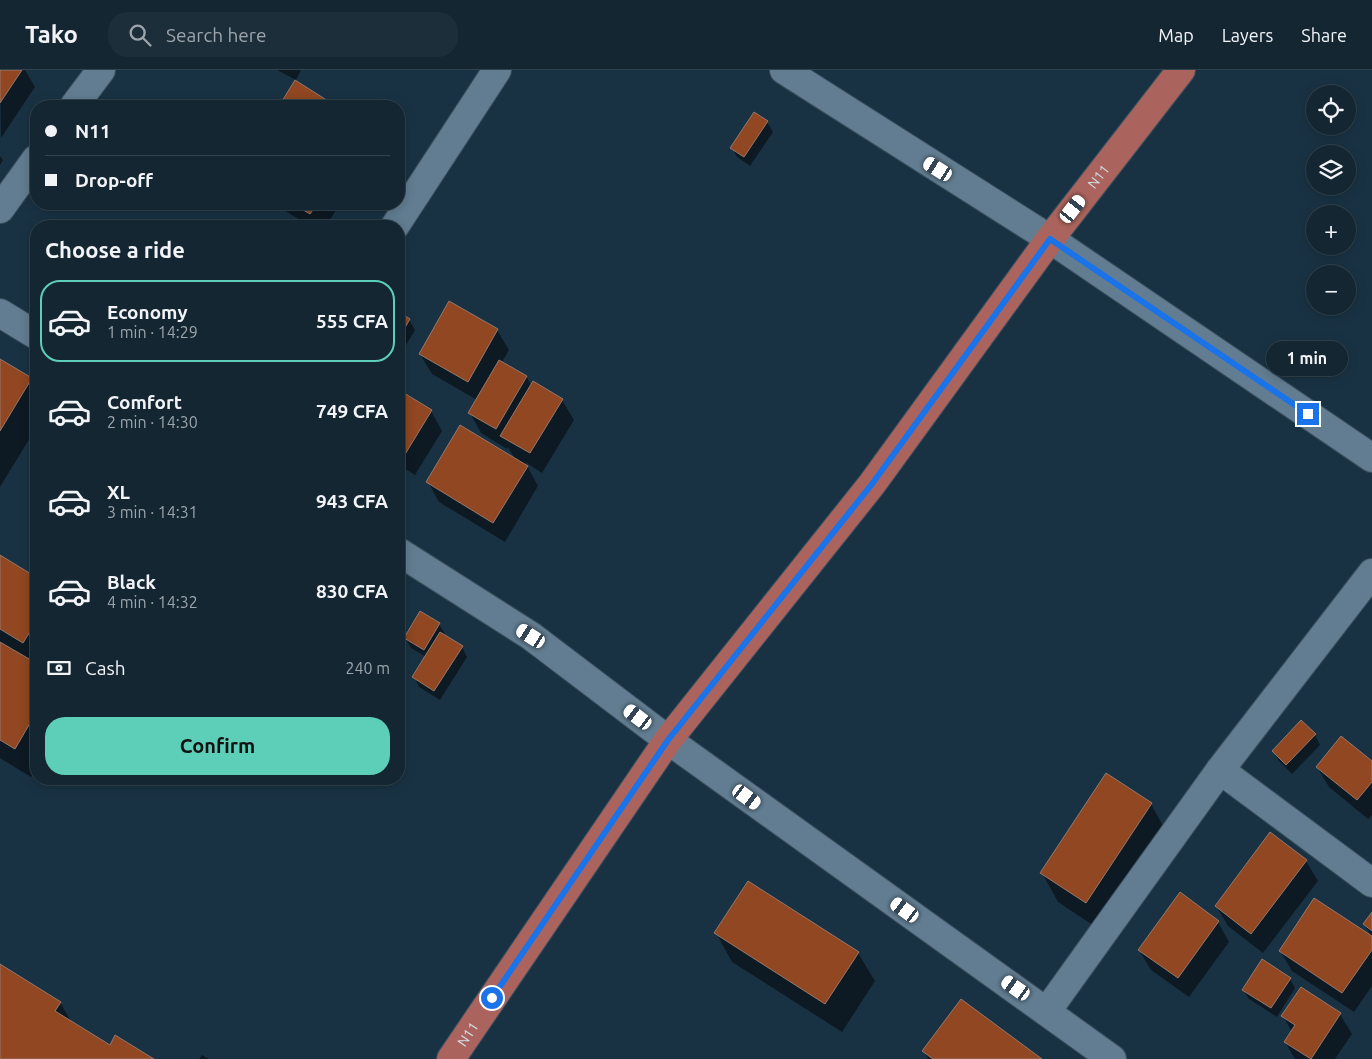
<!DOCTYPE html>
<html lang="en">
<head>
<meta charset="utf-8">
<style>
  body { margin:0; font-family:Ubuntu,sans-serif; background:#1c2e3a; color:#f1f3f6; height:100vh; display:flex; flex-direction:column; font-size:19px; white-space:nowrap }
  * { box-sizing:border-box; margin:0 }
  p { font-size:16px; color:#9da5ac }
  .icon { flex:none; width:28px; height:28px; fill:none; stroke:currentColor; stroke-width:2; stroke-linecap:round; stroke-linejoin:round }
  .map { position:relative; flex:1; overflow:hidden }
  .drawer { position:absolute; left:30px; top:150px; width:375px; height:565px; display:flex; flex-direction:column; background:#132632; border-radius:20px; box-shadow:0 2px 12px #0003,0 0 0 1px #32434d }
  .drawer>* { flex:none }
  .top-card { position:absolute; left:30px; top:30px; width:375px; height:110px; border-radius:20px; box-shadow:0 2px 12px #0003,0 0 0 1px #32434d; display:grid; align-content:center; height:110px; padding:0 15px; background:#132632 }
  .fabs { position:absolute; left:1306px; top:15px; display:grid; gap:10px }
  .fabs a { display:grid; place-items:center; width:50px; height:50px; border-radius:50%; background:#132632; box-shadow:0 2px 12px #0003,0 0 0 1px #32434d; font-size:25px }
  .end { position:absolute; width:22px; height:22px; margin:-11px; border:6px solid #1a73e8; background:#fff; box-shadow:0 0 0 2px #fff }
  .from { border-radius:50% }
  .bubble { position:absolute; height:35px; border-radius:18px; background:#132632; box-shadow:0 2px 12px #0003,0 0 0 1px #32434d; font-size:16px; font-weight:600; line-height:35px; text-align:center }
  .car { position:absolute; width:15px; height:30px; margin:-15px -8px; border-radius:6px; box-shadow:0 0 4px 1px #0007; background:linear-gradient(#fff 24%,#345 0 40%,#fff 0 76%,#345 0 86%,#fff 0) }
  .top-card b { display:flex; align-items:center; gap:18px; height:48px; font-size:19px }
  .top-card b+b { border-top:1px solid #32434d }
  .top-card i { width:12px; height:12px; background:#f1f3f6 }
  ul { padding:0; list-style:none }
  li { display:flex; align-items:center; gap:15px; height:82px; margin:0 10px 8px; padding:0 5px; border:2px solid transparent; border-radius:20px }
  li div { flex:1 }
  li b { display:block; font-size:19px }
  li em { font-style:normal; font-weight:600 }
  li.on { border-color:#5dceb8 }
  li>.icon { width:45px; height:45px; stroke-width:1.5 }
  h2 { padding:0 15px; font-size:22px; line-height:60px }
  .pay { display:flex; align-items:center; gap:12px; height:55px; padding:0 15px; font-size:19px }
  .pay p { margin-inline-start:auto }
  .cta { display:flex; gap:10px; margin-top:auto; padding:10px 15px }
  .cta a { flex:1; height:58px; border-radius:20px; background:#5dceb8; color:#111; font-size:20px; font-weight:600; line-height:58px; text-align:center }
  header { display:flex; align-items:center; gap:30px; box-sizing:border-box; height:70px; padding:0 25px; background:#132632; border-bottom:1px solid #32434d }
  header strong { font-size:24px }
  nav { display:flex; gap:28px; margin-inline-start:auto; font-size:18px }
  .search { width:350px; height:45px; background:#1c2e3a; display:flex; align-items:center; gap:12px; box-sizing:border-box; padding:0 18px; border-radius:20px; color:#9da5ac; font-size:19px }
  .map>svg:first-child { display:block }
  .shadow { fill:#0007 }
  .building { fill:#904722; stroke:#97786b }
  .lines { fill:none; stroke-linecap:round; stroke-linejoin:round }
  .minor-casing { stroke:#3c505f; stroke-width:30 }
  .major-casing { stroke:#3c505f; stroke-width:30 }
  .minor { stroke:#627d91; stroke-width:28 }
  .major { stroke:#ab645d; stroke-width:28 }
  .route { stroke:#1a73e8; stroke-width:6 }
  .labels { text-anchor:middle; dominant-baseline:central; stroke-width:5; stroke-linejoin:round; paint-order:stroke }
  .street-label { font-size:14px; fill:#d1dfea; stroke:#0e1820 }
</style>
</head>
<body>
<header>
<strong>Tako</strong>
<div class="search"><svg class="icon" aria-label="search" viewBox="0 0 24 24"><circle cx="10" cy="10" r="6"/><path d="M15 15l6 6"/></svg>Search here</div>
<nav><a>Map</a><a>Layers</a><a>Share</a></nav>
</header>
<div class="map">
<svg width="1372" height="989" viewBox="0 0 1372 989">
  <rect width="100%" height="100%" fill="#193243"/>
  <g class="shadow">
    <polygon points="0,0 25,0 35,17 1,68"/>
    <polygon points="277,0 301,0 296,10"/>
    <polygon points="296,12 334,36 280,36"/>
    <polygon points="767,52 773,62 750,96 737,87 732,78"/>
    <polygon points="0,86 3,90 0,95"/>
    <polygon points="274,134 340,134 326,156 310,156"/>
    <polygon points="399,244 409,250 415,260 399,287"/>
    <polygon points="497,260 509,280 502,292 526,306 531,315 562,330 574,350 542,403 525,392 538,416 505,472 439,432 428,412 515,389 508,377 507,379 481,363 470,343 477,330 432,304 420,284"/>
    <polygon points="0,290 32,309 36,317 36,358 0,417"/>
    <polygon points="399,321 431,341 442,361 415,405 399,395"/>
    <polygon points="0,487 36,508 36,699 31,707 0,688"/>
    <polygon points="439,554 445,564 443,566 462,577 467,587 440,630 419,617 414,607 426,587 411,578 405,568"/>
    <polygon points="1315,665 1320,675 1292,704 1279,691 1273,681"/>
    <polygon points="1372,693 1372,745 1368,749 1329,717 1317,697"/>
    <polygon points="1151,734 1167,763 1103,862 1058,832 1042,803"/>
    <polygon points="1306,791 1318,811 1263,883 1228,856 1216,836"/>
    <polygon points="1372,844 1372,867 1364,854"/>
    <polygon points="1218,852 1229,872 1189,927 1151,900 1139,880"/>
    <polygon points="716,863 858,883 875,911 842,962 732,892"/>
    <polygon points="1372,868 1372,916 1354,942 1292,901 1280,881"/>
    <polygon points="0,895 60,932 72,953 110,976 152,989 0,989"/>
    <polygon points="1290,909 1295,918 1277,947 1249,929 1243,920"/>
    <polygon points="1301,918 1340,944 1352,964 1335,989 1295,989 1285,972 1292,962 1283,946"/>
    <polygon points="924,981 1040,989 928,989"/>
    <polygon points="202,985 209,989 199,989"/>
  </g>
  <g class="building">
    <polygon points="0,0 22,0 0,33"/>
    <polygon points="295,10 336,36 279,36"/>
    <polygon points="754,42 768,51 744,87 730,78"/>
    <polygon points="293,134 317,134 310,144"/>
    <polygon points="449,231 498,259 468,312 419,284"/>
    <polygon points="399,242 410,249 399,268"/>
    <polygon points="0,289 32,308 0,361"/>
    <polygon points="499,290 527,306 496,359 468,343"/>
    <polygon points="533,311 563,329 530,383 500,366"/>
    <polygon points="399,320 432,340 404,386 399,383"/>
    <polygon points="460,355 528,396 493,453 426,412"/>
    <polygon points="0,485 36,507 36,552 23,573 0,559"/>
    <polygon points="420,541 440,553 424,580 404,568"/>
    <polygon points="440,562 463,576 434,621 412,607"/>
    <polygon points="0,572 36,593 36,643 15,679 0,670"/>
    <polygon points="1301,650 1316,664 1286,695 1272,681"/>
    <polygon points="1341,666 1372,691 1372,712 1357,730 1316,697"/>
    <polygon points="1106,703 1152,733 1086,833 1040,803"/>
    <polygon points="1270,762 1307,790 1251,864 1215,836"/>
    <polygon points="748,811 859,882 825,934 714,863"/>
    <polygon points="1180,822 1219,851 1178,908 1138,880"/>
    <polygon points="1314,828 1372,866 1372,880 1342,923 1279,881"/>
    <polygon points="1372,842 1372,861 1363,854"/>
    <polygon points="1262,889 1291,908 1271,938 1242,920"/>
    <polygon points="0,894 61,932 55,941 110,975 115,965 154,989 0,989"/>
    <polygon points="1301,917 1341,943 1311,989 1284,972 1295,955 1281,946"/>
    <polygon points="961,929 1042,989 933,989 922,981"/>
  </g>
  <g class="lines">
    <defs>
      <g id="minor">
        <polyline points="784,0 1050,169 1372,388"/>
        <polyline points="74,36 101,0"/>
        <polyline points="0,139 36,89"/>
        <polyline points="395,156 497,0"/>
        <polyline points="0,243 36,265"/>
        <polyline points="399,482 531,566 668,670 1112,989"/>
        <polyline points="1220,700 1372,813"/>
        <polyline points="1047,941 1220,700 1372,503"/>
      </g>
      <g id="major">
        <path id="s1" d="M451,989L668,670L872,414L1050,169L1181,0"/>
      </g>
    </defs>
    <use href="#minor" class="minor-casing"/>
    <use href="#major" class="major-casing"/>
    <use href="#minor" class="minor"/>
    <use href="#major" class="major"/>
  </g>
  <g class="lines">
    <polyline class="route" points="492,928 668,670 872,414 1050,169 1308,344"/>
  </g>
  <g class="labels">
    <g class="street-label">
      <text stroke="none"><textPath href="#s1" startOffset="1095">N11</textPath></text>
      <text stroke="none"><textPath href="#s1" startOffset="30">N11</textPath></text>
    </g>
  </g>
</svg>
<div class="fabs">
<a><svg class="icon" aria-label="locate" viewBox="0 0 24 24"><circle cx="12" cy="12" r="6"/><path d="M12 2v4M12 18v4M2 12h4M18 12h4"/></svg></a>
<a><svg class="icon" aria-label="layers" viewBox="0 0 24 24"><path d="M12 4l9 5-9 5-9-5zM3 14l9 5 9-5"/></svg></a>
<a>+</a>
<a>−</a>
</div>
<i class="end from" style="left:492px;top:928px"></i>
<i class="end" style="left:1308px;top:344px"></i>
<div class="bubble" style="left:1266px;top:271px;width:82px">1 min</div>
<i class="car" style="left:938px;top:99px;rotate:302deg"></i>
<i class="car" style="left:1073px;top:139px;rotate:38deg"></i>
<i class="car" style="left:531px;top:566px;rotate:302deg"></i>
<i class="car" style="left:638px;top:647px;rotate:307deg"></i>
<i class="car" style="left:747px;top:727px;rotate:126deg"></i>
<i class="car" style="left:905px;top:840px;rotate:306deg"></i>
<i class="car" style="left:1016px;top:918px;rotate:305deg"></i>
<div class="top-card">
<b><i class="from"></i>N11</b>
<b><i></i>Drop-off</b>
</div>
<section class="drawer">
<h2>Choose a ride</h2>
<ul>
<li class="on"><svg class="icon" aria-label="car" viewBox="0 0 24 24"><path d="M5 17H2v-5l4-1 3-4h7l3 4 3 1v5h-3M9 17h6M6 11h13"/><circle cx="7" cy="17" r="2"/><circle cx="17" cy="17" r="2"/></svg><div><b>Economy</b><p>1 min · 14:29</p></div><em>555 CFA</em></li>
<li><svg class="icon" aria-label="car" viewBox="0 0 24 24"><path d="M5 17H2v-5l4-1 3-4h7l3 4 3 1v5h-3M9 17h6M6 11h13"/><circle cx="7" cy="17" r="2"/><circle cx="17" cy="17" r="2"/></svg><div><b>Comfort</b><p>2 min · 14:30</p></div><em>749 CFA</em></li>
<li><svg class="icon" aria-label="car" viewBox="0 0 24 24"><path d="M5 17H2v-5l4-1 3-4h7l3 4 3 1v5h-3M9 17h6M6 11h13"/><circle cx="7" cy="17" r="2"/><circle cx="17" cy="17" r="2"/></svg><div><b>XL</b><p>3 min · 14:31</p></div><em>943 CFA</em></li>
<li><svg class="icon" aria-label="car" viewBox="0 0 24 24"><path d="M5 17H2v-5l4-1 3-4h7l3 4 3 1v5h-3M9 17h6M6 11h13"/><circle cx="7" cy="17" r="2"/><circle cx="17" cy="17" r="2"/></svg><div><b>Black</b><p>4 min · 14:32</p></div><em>830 CFA</em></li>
</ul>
<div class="pay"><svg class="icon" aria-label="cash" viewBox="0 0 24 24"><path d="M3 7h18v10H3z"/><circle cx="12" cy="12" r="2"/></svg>Cash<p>240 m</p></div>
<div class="cta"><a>Confirm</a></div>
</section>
</div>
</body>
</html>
